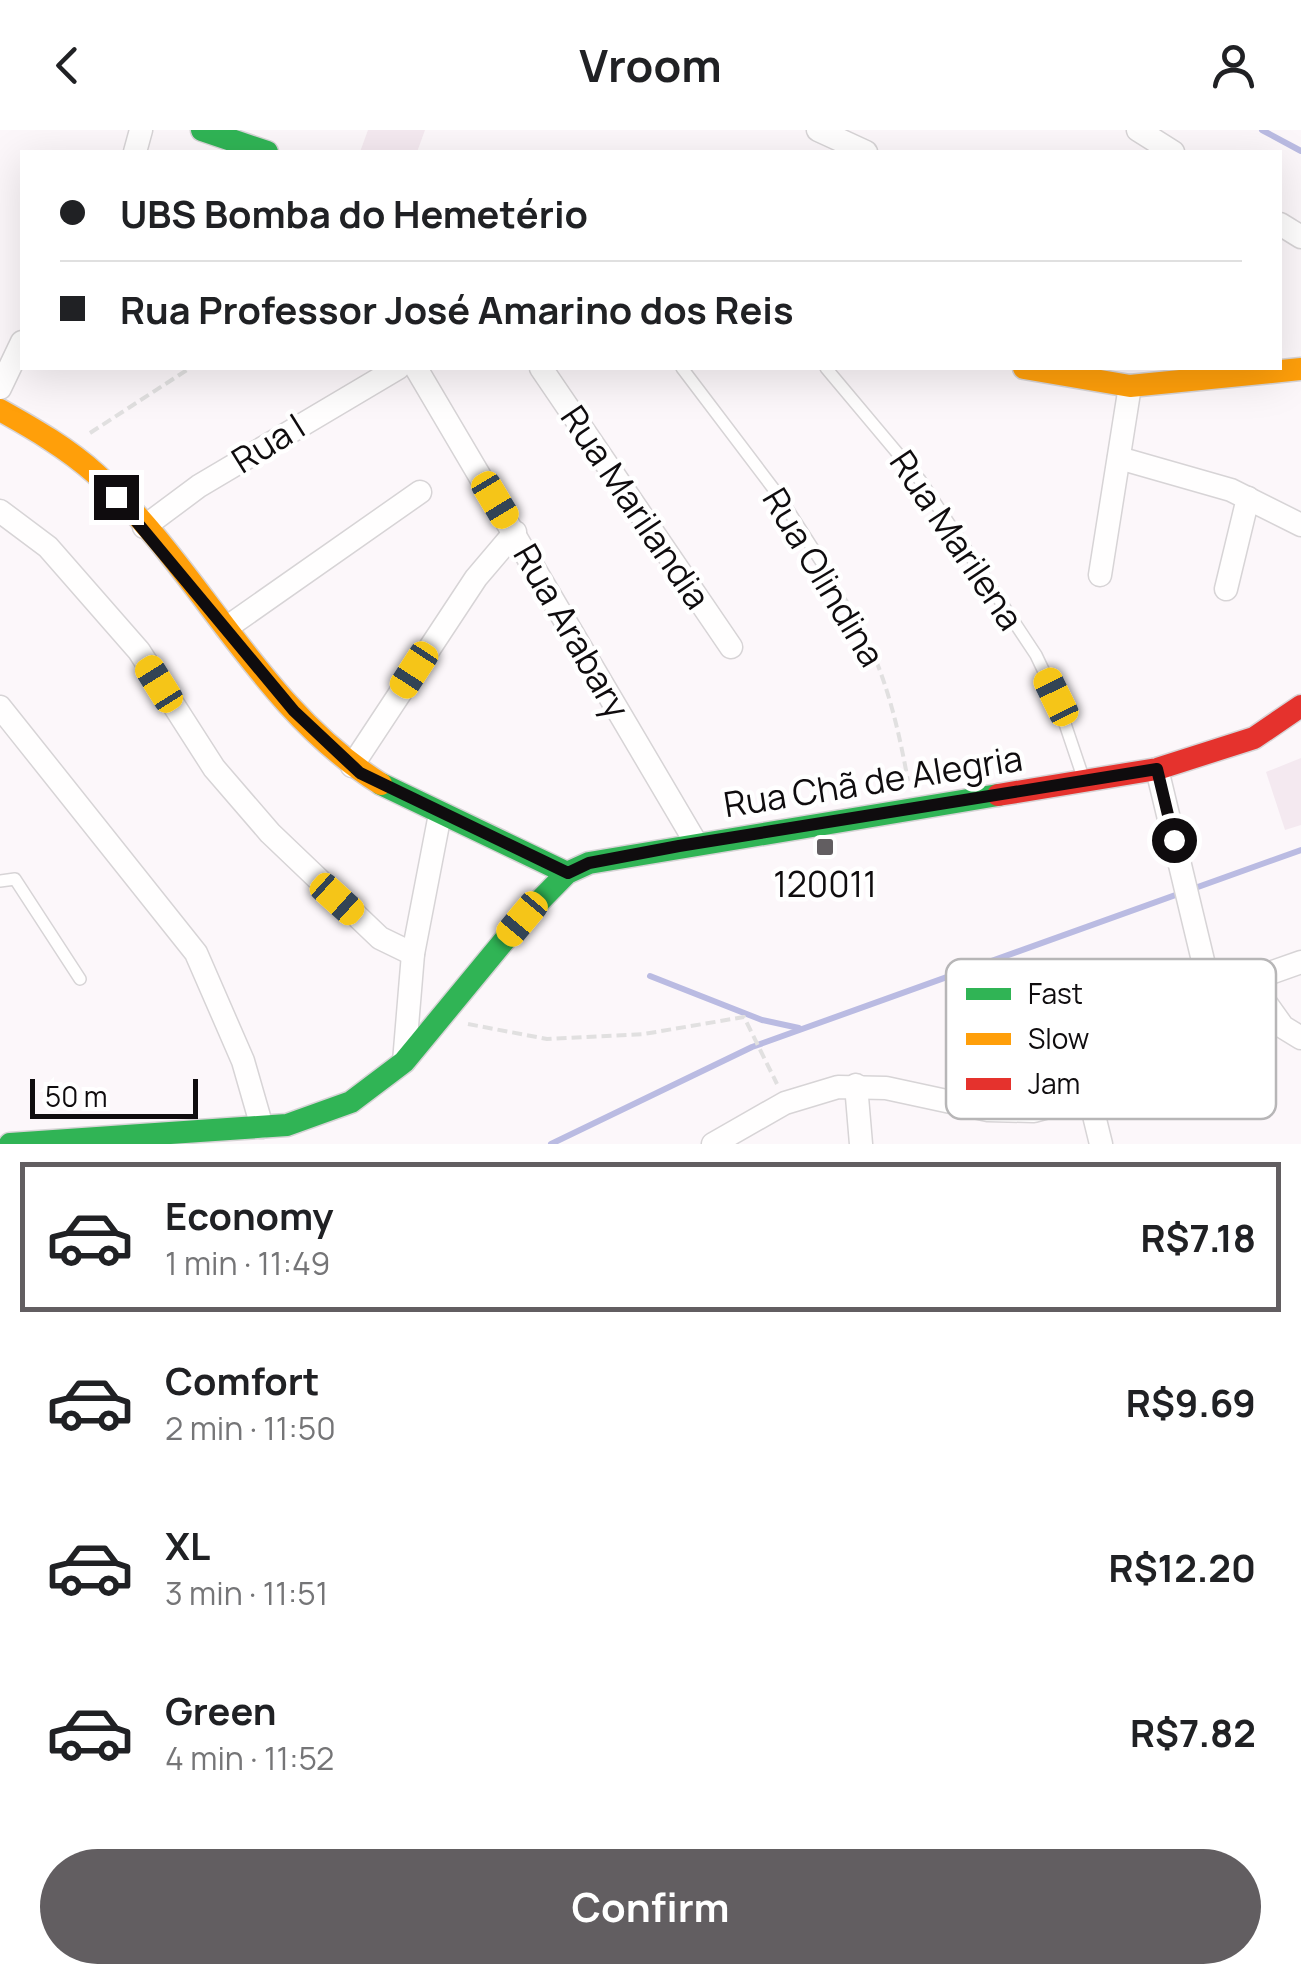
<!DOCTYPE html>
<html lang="en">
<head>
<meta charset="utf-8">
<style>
  body { margin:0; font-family:Manrope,sans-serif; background:#f6f6f6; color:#202124; height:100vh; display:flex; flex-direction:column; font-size:38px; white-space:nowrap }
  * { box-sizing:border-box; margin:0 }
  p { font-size:32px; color:#757577 }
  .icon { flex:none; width:55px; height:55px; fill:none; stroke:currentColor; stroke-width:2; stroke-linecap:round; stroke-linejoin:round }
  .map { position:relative; height:1014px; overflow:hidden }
  .sheet { display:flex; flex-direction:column; background:#fff; flex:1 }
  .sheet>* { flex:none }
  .hud { position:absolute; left:20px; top:20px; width:1262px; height:220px; border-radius:0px; box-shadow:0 10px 40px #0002; display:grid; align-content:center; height:220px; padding:0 40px; background:#fff }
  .scale { position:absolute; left:30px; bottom:25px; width:168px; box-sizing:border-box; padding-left:10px; border:5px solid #0f0c0e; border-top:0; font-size:28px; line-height:35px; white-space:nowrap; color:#0f0c0e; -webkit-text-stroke:8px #fff; paint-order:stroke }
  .end { position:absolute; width:45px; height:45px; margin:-22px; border:12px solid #0f0c0e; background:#fff; box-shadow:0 0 0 5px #fff }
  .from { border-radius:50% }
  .car { position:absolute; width:30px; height:60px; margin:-30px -15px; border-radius:12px; box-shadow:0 0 8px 2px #0007; background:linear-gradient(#f5c518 24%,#345 0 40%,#f5c518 0 76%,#345 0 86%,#f5c518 0) }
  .hud b { display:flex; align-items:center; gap:35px; height:95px; font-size:38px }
  .hud b+b { border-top:2px solid #e0e0e0 }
  .hud i { width:25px; height:25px; background:#202124 }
  ul { padding:18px 0 0; list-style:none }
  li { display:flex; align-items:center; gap:30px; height:150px; margin:0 20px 15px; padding:0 20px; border:5px solid transparent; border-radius:0px }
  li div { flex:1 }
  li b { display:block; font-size:38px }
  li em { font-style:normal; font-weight:700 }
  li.active { border-color:#625e61 }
  li>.icon { width:90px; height:90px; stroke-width:1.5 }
  .action { display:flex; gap:20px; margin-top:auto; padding:20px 40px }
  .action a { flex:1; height:115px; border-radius:60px; background:#625e61; color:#fff; font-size:40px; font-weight:700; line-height:115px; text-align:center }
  header { display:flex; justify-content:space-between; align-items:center; height:130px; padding:0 40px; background:#fff; font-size:45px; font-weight:700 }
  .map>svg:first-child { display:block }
  .built { fill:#f4e9f0 }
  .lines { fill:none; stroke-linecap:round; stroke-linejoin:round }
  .stream { stroke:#babbe2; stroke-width:6 }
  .lane-casing { stroke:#d7d4d6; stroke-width:14 }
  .street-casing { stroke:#d7d4d6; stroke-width:25 }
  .fast-casing { stroke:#d7d4d6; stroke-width:25 }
  .slow-casing { stroke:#d7d4d6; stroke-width:25 }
  .jam-casing { stroke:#d7d4d6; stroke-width:25 }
  .path { stroke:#e1e0e0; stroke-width:4; stroke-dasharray:10 5; stroke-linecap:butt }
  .lane { stroke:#fffefe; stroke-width:11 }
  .street { stroke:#fffefe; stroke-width:22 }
  .fast { stroke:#30b455; stroke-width:22 }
  .slow { stroke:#ff9f0a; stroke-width:22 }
  .jam { stroke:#e5322d; stroke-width:22 }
  .route { stroke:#0f0c0e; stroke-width:12 }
  .poi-dot { fill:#625e61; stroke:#fff; stroke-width:4 }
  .labels { text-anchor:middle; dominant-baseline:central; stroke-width:9; stroke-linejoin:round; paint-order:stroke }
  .street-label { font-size:35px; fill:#0f0c0e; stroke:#fff }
  .poi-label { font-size:35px; fill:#0f0c0e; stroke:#fff }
  .key { fill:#fff; stroke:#b7b6b7; stroke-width:2.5 }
  .key-label { font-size:28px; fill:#0f0c0e }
</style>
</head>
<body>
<header><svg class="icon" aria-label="back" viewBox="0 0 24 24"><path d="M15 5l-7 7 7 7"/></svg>Vroom<svg class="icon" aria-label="person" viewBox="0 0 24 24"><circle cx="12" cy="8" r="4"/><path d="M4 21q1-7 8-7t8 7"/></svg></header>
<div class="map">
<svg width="1301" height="1014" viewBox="0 0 1301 1014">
  <rect width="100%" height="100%" fill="#fcf7fa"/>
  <g class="built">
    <polygon points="368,0 425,0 417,22 360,22"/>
    <polygon points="1301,628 1301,695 1285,700 1266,642"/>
  </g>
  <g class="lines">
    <g class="stream">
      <polyline points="1262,0 1301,21"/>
      <polyline points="650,846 762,890 799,898"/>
      <polyline points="551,1014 752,917 1301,720"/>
    </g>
    <defs>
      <g id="lane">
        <polyline points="682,238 779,366 833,450"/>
        <polyline points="826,238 920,350 1036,525 1056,567 1084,650"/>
        <polyline points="0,751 15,749 80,849"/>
      </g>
      <g id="street">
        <polyline points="818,0 866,22"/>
        <polyline points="1138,0 1173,22"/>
        <polyline points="135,22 141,0"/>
        <polyline points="1280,94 1301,107"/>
        <polyline points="416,238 696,713"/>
        <polyline points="541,238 731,517"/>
        <polyline points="0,258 22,212"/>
        <polyline points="1119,328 1231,360 1301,395"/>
        <polyline points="0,381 48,417 139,521 214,638 270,703 380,808 413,824"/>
        <polyline points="144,397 199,356 398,238"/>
        <polyline points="1100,445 1130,256"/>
        <polyline points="1226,459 1248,368"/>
        <polyline points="226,498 420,362"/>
        <polyline points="0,577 196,823 243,931 262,997"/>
        <polyline points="352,636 476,448 515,402"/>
        <polyline points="1157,639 1211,864"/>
        <polyline points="1248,848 1283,897 1301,908"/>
        <polyline points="404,932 413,824 440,684"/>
        <polyline points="856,955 861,1014"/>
        <polyline points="1088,961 1101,1014"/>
        <polyline points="713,1014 785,973 838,957 886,958 988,980 1034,981 1067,972 1099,956 1211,864 1301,832"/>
      </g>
      <g id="fast">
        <polyline points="202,0 267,22"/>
        <polyline points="381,654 567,743"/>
        <polyline points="10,1014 287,995 351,972 404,932 522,789 567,743 589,733 998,665"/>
      </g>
      <g id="slow">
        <polyline points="1024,238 1130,256 1301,239"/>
        <path d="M0,280C34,299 67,318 96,344C200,438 259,578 381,654"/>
      </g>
      <polyline id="jam" points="998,665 1157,639 1254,608 1301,576"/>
    </defs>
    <use href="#lane" class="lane-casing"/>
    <use href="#street" class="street-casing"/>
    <use href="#fast" class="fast-casing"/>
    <use href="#slow" class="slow-casing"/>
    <use href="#jam" class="jam-casing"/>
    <g class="path">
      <polyline points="90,303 190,238"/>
      <path d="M842,464C880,523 896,584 908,651"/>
      <polyline points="468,894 547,909 644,904 744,887 777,954"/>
    </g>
    <use href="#lane" class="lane"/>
    <use href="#street" class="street"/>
    <use href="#fast" class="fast"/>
    <use href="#slow" class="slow"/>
    <use href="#jam" class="jam"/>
  </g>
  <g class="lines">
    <polyline class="route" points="116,367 294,581 360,643 568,743 589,733 679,716 1157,639 1174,710"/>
  </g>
  <rect class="poi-dot" x="815" y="707" width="20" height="20" rx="5"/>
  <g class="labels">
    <g class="street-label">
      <text transform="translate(268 313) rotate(-32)">Rua I</text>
      <text transform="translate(636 377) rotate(56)">Rua Marilandia</text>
      <text transform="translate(957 410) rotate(56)">Rua Marilena</text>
      <text transform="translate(824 447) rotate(59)">Rua Olindina</text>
      <text transform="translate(572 501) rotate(60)">Rua Arabary</text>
      <text transform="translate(873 651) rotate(-9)">Rua Chã de Alegria</text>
    </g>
    <g class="poi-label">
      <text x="825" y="754">120011</text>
    </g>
  </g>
  <rect x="946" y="829" width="330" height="160" rx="15" class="key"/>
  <rect x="966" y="858" width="45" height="12" fill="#30b455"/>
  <rect x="966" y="903" width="45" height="12" fill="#ff9f0a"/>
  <rect x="966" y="948" width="45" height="12" fill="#e5322d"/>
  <g class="key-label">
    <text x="1028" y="874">Fast</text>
    <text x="1028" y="919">Slow</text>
    <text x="1028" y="964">Jam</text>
  </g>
</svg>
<div class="scale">50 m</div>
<i class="end from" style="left:1174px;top:710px"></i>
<i class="end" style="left:116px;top:367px"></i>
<i class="car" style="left:495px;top:370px;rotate:149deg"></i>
<i class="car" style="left:414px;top:540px;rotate:213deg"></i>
<i class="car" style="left:159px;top:554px;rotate:328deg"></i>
<i class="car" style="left:1056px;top:567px;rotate:334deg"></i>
<i class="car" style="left:337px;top:769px;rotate:132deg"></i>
<i class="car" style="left:522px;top:789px;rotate:220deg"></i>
<div class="hud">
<b><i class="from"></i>UBS Bomba do Hemetério</b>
<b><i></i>Rua Professor José Amarino dos Reis</b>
</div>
</div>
<section class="sheet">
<ul>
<li class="active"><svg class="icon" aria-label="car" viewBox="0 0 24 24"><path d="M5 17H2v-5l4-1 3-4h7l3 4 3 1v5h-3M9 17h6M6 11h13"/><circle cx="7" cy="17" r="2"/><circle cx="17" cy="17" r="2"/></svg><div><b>Economy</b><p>1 min · 11:49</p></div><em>R$7.18</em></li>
<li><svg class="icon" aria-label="car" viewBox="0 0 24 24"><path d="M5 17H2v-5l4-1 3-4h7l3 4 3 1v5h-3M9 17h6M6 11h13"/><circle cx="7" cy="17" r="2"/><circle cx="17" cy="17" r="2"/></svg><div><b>Comfort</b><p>2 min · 11:50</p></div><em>R$9.69</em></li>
<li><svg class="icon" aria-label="car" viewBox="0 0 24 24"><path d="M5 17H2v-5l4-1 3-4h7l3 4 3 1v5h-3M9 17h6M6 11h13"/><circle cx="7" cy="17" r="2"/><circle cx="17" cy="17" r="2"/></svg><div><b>XL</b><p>3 min · 11:51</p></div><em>R$12.20</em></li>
<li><svg class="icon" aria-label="car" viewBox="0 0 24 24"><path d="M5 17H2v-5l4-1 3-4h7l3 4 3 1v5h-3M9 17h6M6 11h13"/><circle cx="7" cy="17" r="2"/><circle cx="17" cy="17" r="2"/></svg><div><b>Green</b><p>4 min · 11:52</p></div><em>R$7.82</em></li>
</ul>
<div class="action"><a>Confirm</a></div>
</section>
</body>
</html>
